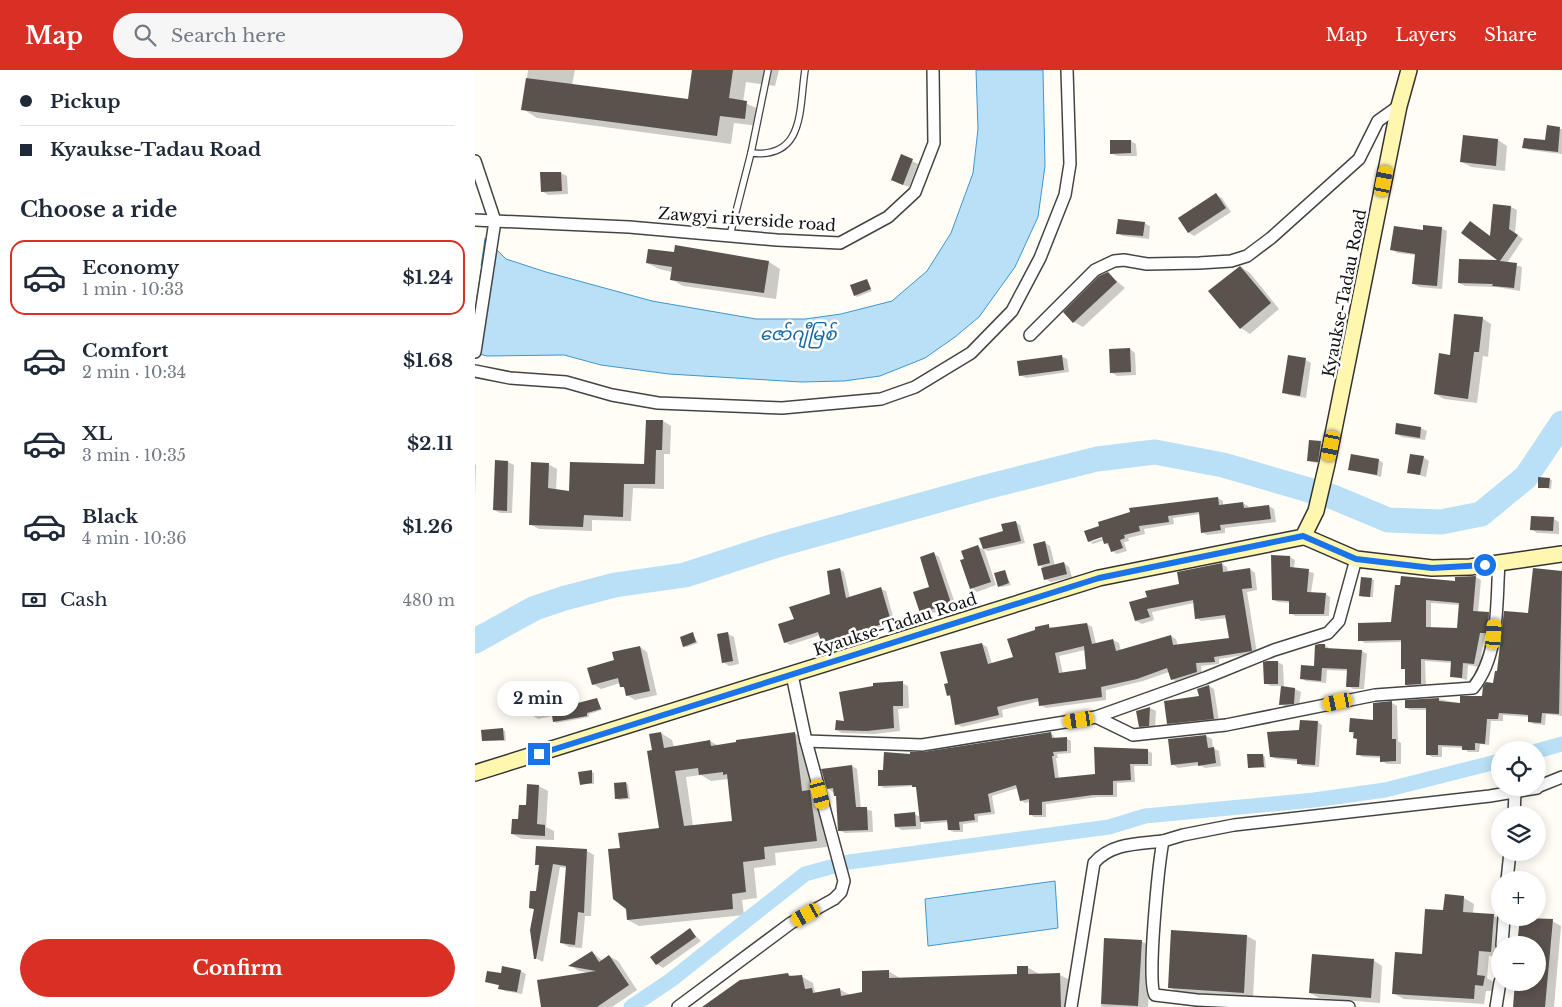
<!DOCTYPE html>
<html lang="en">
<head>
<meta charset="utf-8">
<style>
  body { margin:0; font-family:"Libre Baskerville","Noto Sans Myanmar",serif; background:#f6f6f7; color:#1f2937; height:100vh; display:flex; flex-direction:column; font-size:19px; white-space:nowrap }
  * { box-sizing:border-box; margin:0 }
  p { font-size:16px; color:#747a83 }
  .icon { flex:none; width:28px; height:28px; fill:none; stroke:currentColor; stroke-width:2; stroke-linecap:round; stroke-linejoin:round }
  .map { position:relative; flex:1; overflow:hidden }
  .side { display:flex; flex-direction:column; background:#fff; width:475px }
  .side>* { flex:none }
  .top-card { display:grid; align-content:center; height:110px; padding:0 20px; background:#fff }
  .controls { position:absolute; left:1016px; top:671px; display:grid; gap:10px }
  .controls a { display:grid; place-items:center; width:55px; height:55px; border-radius:50%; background:#fff; box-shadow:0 2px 12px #0003; font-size:25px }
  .end { position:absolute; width:22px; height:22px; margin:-11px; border:6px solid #1a73e8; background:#fff; box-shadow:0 0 0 2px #fff }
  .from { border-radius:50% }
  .bubble { position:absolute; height:35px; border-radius:18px; background:#fff; box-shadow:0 2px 12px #0003; font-size:16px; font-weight:700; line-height:35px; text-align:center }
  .car { position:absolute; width:15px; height:30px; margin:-15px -8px; border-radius:6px; box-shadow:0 0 4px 1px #0007; background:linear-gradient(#f5c518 24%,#345 0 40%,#f5c518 0 76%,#345 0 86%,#f5c518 0) }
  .top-card b { display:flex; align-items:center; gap:18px; height:48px; font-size:19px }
  .top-card b+b { border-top:1px solid #e0e1e3 }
  .top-card i { width:12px; height:12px; background:#1f2937 }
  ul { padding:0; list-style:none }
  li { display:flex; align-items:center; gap:15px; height:75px; margin:0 10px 8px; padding:0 10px; border:2px solid transparent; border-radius:15px }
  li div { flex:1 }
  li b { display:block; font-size:19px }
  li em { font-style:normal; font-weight:700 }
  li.current { border-color:#d93025 }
  li>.icon { width:45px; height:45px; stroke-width:1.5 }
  h2 { padding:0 20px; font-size:22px; line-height:60px }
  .pay { display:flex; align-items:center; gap:12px; height:55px; padding:0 20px; font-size:19px }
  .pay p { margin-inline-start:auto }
  .primary-button { display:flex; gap:10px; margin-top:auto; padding:10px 20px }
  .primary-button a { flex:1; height:58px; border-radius:30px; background:#d93025; color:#fff; font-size:20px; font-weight:700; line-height:58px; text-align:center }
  header { display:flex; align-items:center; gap:30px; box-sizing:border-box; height:70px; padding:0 25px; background:#d93025; color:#fff }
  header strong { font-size:24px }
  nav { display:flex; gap:28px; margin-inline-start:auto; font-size:18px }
  .search { width:350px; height:45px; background:#f6f6f7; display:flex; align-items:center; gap:12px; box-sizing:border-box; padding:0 18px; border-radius:28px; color:#747a83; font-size:19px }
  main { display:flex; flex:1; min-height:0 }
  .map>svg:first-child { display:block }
  .water { fill:#b9e0f7; stroke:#3f96cf }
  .shadow { fill:#0003; fill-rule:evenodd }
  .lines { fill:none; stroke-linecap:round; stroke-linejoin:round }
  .canal { stroke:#b9e0f7; stroke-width:15 }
  .river { stroke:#b9e0f7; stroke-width:25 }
  .building { fill:#5a524d; fill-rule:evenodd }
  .lane-casing { stroke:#444; stroke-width:8 }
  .street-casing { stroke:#444; stroke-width:14 }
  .secondary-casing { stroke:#333; stroke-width:18 }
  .lane { stroke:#fff; stroke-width:5.5 }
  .street { stroke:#fff; stroke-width:11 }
  .secondary { stroke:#fff6b0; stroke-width:15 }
  .route { stroke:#1a73e8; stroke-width:6 }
  .labels { text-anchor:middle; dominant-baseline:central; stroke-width:5; stroke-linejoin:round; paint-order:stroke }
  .street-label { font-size:16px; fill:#111; stroke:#fff }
  .water-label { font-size:18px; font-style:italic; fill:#1768a6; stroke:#fff }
</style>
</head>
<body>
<header>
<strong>Map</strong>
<div class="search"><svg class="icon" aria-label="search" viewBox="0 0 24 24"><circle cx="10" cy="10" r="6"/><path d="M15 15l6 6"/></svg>Search here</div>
<nav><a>Map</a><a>Layers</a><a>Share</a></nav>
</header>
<main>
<section class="side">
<div class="top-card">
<b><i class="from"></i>Pickup</b>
<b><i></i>Kyaukse-Tadau Road</b>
</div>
<h2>Choose a ride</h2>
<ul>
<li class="current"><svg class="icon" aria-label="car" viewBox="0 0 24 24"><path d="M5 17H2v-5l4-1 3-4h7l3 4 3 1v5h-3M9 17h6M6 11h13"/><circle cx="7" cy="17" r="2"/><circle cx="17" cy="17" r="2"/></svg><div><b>Economy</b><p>1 min · 10:33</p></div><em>$1.24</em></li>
<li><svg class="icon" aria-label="car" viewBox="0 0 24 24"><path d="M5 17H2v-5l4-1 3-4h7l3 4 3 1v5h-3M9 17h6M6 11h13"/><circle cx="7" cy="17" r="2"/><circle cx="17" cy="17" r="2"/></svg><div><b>Comfort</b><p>2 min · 10:34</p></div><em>$1.68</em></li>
<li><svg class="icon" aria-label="car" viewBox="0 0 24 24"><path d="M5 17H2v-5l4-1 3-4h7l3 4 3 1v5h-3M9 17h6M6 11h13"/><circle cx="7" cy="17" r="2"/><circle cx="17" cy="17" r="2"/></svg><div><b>XL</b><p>3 min · 10:35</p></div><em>$2.11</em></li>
<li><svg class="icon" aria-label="car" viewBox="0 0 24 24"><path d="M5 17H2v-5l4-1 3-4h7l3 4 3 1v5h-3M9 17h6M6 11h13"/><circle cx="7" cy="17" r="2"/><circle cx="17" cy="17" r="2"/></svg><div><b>Black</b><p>4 min · 10:36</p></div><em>$1.26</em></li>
</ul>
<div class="pay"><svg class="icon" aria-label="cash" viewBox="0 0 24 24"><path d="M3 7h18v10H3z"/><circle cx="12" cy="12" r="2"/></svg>Cash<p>480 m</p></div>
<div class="primary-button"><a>Confirm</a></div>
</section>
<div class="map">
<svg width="1087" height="937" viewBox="0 0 1087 937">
  <rect width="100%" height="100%" fill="#fffdf5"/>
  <g class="water">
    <polygon points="501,0 568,0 570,96 563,147 540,197 504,247 480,267 450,288 405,306 369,311 326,312 194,304 126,295 89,285 12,286 0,283 2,225 11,226 11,222 3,221 6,200 15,201 15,198 6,196 10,168 31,189 71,202 177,231 281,249 330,249 366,244 417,231 452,201 476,163 498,103 503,59"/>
    <polygon points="580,811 583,858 453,876 450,829"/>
  </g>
  <g class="shadow">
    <polygon points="53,0 100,0 97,15 214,31 218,0 304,0 300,16 271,12 268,32 286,40 284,56 259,53 256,74 62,48 48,39"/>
    <polygon points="1073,56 1087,59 1087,84 1054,80 1049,77 1071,72"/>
    <polygon points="989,67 1023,70 1032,76 1030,101 996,97 987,92"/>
    <polygon points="656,71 661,74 662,86 642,86 636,83"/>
    <polygon points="427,86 443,94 434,117 423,113"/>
    <polygon points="86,103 92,106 93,124 73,125 67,121 67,104"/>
    <polygon points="741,125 747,128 756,142 719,166 713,162"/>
    <polygon points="1036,137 1042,140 1040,163 1048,169 1032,193 1047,197 1045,221 1021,217 990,216 984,213 985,190 1026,191 988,162 1016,167"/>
    <polygon points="669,153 675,156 674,169 648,166 643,163"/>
    <polygon points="966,158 972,161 967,219 944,217 939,214 941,185 922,183 917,179 949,161"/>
    <polygon points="200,184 294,192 305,199 301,229 208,216 196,209 197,202 184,199 172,193"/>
    <polygon points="766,197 775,203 804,239 775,264 766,258 735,221"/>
    <polygon points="633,204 650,218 608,257 599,252"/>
    <polygon points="391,210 397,221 382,227 380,225"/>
    <polygon points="1007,248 1016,254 1013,287 1008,286 1002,333 969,329 960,324 976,286"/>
    <polygon points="655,279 660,283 661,305 642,306 636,302"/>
    <polygon points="586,286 592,289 594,302 551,308 545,305"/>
    <polygon points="831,290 836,293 831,328 814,325 808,322"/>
    <polygon points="188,351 196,356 195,384 189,384 189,419 158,418 156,451 117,450 117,461 64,459 55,454 73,394 82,399 81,420 95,422 171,395"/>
    <polygon points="946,358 952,361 950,370 927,367 921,364"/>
    <polygon points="845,373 851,376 848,395 834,391"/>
    <polygon points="948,387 954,391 951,407 934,402"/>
    <polygon points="904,390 908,393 906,407 875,399"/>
    <polygon points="33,392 39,395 37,443 25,443 19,440"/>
    <polygon points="0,394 1,395 0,428"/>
    <polygon points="1074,409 1077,410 1076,419 1064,417"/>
    <path d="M743,428L748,431V435L768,433L773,436V439L794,436L799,439L801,452L750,458V463L732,465L727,462L725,444L698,448L699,454L669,459L670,464L653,468L654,471L649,472L652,481L642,484L637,481L629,470L618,474L614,471L611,462L626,457L624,453L656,443V439ZM633,464L634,466L616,472V469Z"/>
    <polygon points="1079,449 1084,452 1084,464 1062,463 1056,459"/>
    <polygon points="540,452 545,455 550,473 513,481 509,479 521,515 502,522 496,518 490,490 503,476 509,480 506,468 530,462"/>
    <polygon points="569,472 575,476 580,496 589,493 594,497 597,507 576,512 570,509 569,498 564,495"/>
    <polygon points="459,484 464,487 481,536 451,545 446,542 456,517"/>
    <polygon points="797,486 815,487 820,490 819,498 839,503 836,523 850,524 855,527 854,546 820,546 815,543 815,533 803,532 798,530"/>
    <path d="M747,494L752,497L753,502L775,499L780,503L782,520L772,522L782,583L744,589V594L726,596L727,604L702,612L697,609L694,602L668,611L631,620V630L571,638L565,635V631L527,640L528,647L487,657L481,654L476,627L473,625L474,614L507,574L512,577L517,594L540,588L573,555L579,559L612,554L617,557L621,574L638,570L644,573L646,581L696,566L701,569L703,576L755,569L752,548L726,551L721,548L719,533L677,542L679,550L667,554L661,551L656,533L705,515ZM610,580L612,600L588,604L584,586Z"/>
    <polygon points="1087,494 1087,646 1071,644 1070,655 1059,654 1054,651 1054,647 1028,645 1028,651 1016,651 1014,675 1005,674 1004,682 993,682 989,678 967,677 967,687 957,687 952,684 953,640 936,640 931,638 964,629 986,634 1008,627 1019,614 1023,603 1054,545 1086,502"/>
    <polygon points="365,499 369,502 375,528 406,519 411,521 420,554 385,565 386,569 353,580 349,578 345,565 315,575 310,572 356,525"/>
    <polygon points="530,501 536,515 527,517 524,516"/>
    <path d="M1001,507L1006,510L1003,543L1019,546L1017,565H1010L1004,597L993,595L992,610L976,606L977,593L950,591L951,617L936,618L931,615V600L927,598V572L890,573L885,570L918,554L921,516L981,512ZM956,533L985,535L983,559L956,558Z"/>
    <polygon points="896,509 899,510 898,527 888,527 886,526"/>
    <polygon points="217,563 223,573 212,577 209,576"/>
    <polygon points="253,564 259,567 264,594 254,596 248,592"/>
    <polygon points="850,575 855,579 887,581 892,584 889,619 878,619 873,616 873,601 852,600 851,613 831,611 826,608 840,598"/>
    <polygon points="165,577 172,582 182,625 160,630 152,625 151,619 145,613 126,619 118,614 140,591"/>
    <polygon points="803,592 808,595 809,618 820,619 826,622 824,636 811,637 806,634 807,616 796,616 790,613"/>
    <polygon points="427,613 433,616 434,638 423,639 425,661 399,664 367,663 361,660"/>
    <polygon points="734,616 739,619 744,651 698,656 693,653 725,627"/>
    <polygon points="122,629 127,640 114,644 114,647 81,653 78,646 63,649 57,645 70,631 76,635 77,640 101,637"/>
    <polygon points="917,633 922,636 923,671 926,673 926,694 912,694 907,691 907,688 888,687 882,684 883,670 875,661 900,651"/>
    <polygon points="675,638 681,641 680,658 671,659 665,656 663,642"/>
    <polygon points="842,652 847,655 844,697 828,696 823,693 823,691 801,689 796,686 825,661"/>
    <polygon points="27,659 30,661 31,671 8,671"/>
    <path d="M186,663L197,670L199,677L235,671L244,676L319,663L331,670L337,723L346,728L352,777L300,783L301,795L279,798L282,828L267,830L269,845L164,856L153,850L146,779L186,760L178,681ZM226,705L236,711L253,709L259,752L218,756L211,707Z"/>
    <polygon points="576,663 581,669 591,668 596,671 596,683 582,684 583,688 581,688 584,709 621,705 620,679 673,681 677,683 677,696 659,696 660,712 642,713 642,727 623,727 571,734 571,747 559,747 555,744 555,732 550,733 546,730 543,718 517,726 520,744 503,746 503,752 488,754 488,762 479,762 474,760 474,752 450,754 446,751 446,759 427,760 421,757 439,744 446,747 443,718 439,716 409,718 404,715 409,701 436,685"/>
    <polygon points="731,666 737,669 738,678 744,681 746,696 730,698 725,695 703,698 697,694"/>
    <polygon points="788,685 790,687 791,698 774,697"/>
    <polygon points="377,696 382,699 386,738 397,741 398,762 370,763 364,760 363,727 353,718"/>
    <polygon points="117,702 119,703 119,714 106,714 104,703"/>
    <polygon points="151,713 153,714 155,729 144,730 141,728"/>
    <polygon points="53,715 64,716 73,721 71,757 79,761 79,770 47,769 37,764 52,737"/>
    <polygon points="63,777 112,781 119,785 116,846 110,846 107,878 94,877 87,873 92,798 85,797 68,892 60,888 60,840 55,838 62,823 65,796 62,794"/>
    <polygon points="971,826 989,828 999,834 998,844 1019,846 1029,852 1025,887 1014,886 1012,908 1020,913 1019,921 1011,921 1009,934 929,929 918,923 948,885 969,841"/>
    <polygon points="1046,848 1077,851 1086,856 1079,937 1039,937 1062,912 1062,875 1044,875"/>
    <polygon points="215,860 226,871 188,898 182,894"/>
    <polygon points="772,866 781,871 778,927 704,923 694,917"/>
    <polygon points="631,869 666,871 677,877 673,937 626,937"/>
    <polygon points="117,882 128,891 134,886 143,891 162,920 137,937 68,937 115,903 104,901 96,896"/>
    <polygon points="898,890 907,896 905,933 844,928 835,923"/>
    <polygon points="552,897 564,904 585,905 597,911 597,937 234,937 313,904 318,907 326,906 338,913 340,922 343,923 364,919 375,925 389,923 413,901 425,908 544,906"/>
    <polygon points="46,901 51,904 47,924 30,921 24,918 25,916 12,912 27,904"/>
  </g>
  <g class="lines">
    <g class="canal">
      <polyline points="1062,681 1087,674"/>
      <polyline points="156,937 196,910 330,804 374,792 634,757 670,746 839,730 910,720 1025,691"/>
    </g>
    <polyline class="river" points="0,571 60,538 90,528 140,515 210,505 299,476 511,417 622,389 680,382 748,395 858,427 913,450 966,452 1006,444 1051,407 1087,353"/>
  </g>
  <g class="building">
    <polygon points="217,0 258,0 254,28 272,31 270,49 245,46 242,66 46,40 51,8 213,29"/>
    <polygon points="1072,55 1085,57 1083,82 1047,78 1049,68 1070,70"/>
    <polygon points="988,65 1023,69 1021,96 985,92"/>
    <polygon points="635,70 656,70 656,83 635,84"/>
    <polygon points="426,84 438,89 428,115 416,110"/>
    <polygon points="65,102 86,102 87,121 66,122"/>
    <polygon points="741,123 751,138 713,163 703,148"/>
    <polygon points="1018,134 1036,136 1034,159 1043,165 1025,191 1042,193 1039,218 1017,216 1018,214 983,213 984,189 1022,190 986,163 995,151 1015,166"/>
    <polygon points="643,149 670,152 668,166 641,164"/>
    <polygon points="948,155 967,157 962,216 937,214 940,184 915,180 919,156 948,160"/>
    <polygon points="200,175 294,191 289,223 195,210 197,197 171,193 173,179 199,182"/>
    <polygon points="765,196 796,233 765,259 733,221"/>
    <polygon points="633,202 642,212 598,253 588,242 624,206"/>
    <polygon points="392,209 396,219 379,226 375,215"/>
    <polygon points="979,244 1008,247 1004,282 999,282 993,329 959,324 964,283 975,285"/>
    <polygon points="655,278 656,302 635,303 634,279"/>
    <polygon points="587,285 589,300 544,306 542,291"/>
    <polygon points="813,285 831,288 825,326 807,323"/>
    <polygon points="171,350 188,350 187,380 181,380 180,414 149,414 148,447 109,445 108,457 54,455 56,392 74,393 73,418 94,421 95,392 169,394"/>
    <polygon points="921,353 946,357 945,368 920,364"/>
    <polygon points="834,370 846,371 843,392 832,391"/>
    <polygon points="876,384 904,389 902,405 873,400"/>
    <polygon points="935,384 949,386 945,405 932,403"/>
    <polygon points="20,390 33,391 32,441 18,440"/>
    <polygon points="1063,407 1075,408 1074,418 1063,418"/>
    <polygon points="743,427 744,435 768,432 769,438 794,435 796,449 745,455 746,460 726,463 724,442 693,446 694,452 664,456 665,461 649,465 650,468 645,470 648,478 636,482 633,473 629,474 627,467 613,472 609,461 624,456 623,452 655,442 654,438"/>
    <polygon points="1056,446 1079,447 1078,461 1055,460"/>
    <polygon points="541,451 546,471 508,479 504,468 528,461 526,454"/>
    <polygon points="570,471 575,493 563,496 558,474"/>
    <polygon points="503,475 516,512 495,519 485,490 489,489 486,481"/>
    <polygon points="459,482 476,533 445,543 438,522 454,517 445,487"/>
    <polygon points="796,485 815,486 815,497 834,499 832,522 851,523 849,544 814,544 814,531 797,530"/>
    <polygon points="589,492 592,504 569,510 566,498"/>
    <path d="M747,493L748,502L775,498L777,518L767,519L777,581L739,587L740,592L721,593L722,602L696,610L692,598L662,609L626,617L627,627L564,636L563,628L542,632L522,637L524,645L480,655L475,625L472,626L469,614L473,613L465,582L507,573L513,594L538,587L532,569L560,560V557L574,554V558L612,553L617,574L638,569L641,581L696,565L698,575L754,568L750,545L720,549L718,530L672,539L675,547L660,551L654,532L672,527L670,521L704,514L702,502ZM609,576L611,599L584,603L580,583Z"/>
    <polygon points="365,498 371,528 406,517 416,551 381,563 382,566 348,578 343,562 309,573 303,554 319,549 314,537 355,524 352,501"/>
    <polygon points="1058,498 1087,501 1084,644 1067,643 1066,653 1053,652 1053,645 1024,643 1023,649 1012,649 1010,674 1000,673 1000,680 987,680 987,676 963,675 963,685 951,685 951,638 930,638 930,630 964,628 964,631 985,633 985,626 1007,626 1008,616 1011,612 1018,613 1020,601 1022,601 1029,541 1053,543"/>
    <polygon points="530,500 534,513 523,517 519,503"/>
    <path d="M926,506L980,511V507L1001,506L998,541L1014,542L1013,557L1012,563H1005L999,594L988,593L987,608L975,607L976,591L946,589V614L930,615V599H926V570L883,571V553L916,552L920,515H925ZM951,530L984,533L982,558L951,557Z"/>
    <polygon points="886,507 897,508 895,527 884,526"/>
    <polygon points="218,562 221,572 208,577 205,567"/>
    <polygon points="253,562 258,591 247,593 242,564"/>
    <polygon points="844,574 850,574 850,578 887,580 884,617 871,617 872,599 847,598 846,611 825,609 826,595 839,596 840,575"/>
    <polygon points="165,576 175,621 151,626 149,617 145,617 143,608 117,615 112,598 139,590 137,582"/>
    <polygon points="792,591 803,591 803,614 789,614 788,592"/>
    <polygon points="428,611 428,636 418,636 419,658 392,661 360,660 361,650 369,651 364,622 398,616 398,613"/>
    <polygon points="734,615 739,649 692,654 689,631 724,626 722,619"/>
    <polygon points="806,616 820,618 819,634 804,635"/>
    <polygon points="122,628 126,639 112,643 112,646 78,652 76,639 99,636 99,634"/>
    <polygon points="71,630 73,643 56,646 54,633"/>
    <polygon points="917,631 917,669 921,669 921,691 905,692 905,686 881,685 882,669 878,668 879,662 874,662 875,648 898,650 898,633"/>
    <polygon points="675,637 674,656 664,657 661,641"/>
    <polygon points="825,650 843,651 840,695 822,694 822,689 795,687 792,662 824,660"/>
    <polygon points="28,658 29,670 7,671 6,660"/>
    <path d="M186,662L189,678L235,670L236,676L261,672V670L320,662L327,721L335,720L342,771L289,777L290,789L268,792L271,822L257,824L258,839L152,850L151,839L138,829L133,779L145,778L143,763L184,758L172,681L177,680L174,664ZM223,698L224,705L248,702V705L252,704L257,751L209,756L200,701Z"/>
    <polygon points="576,662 577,668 592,667 592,681 578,682 579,686 577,686 580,708 620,704 619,677 673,679 673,694 655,694 656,710 638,711 638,725 618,725 567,732 567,745 554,745 554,729 545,731 541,715 513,724 516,742 499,744 500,750 484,752 485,760 473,760 472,750 445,752 441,717 437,717 437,715 403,716 403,700 408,700 409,682 435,684 435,682 448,682"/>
    <polygon points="731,665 733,678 739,677 741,693 723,696 723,692 696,695 693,669"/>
    <polygon points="772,684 788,684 789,697 773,698"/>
    <polygon points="377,695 381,737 392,737 393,760 363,761 361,726 359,726 358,718 352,719 346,699"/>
    <polygon points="117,700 117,713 105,715 103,702"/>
    <polygon points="151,712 153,728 140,729 139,713"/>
    <polygon points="52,714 64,715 62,754 70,755 70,766 36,764 37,749 43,749 44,735 51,735"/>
    <polygon points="440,742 441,756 420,757 419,744"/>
    <polygon points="61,776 112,779 109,843 103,842 100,875 85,873 91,796 78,794 61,889 59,889 55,860 59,839 54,838 55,821 61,821 64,795 60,795"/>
    <polygon points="970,824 989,826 988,842 1019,844 1016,882 1004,881 1002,905 1010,906 1008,916 1000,915 999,929 917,924 920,882 947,884 950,839 968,840"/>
    <polygon points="1045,848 1078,849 1070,937 1038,937 1040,912 1062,912 1062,875 1042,875"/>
    <polygon points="215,858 221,867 181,895 175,887"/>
    <polygon points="696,860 772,865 769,923 693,918"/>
    <polygon points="629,868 667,870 663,936 626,934"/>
    <polygon points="117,881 124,892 134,885 154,915 122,937 66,937 62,910 121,901 93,896"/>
    <polygon points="837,884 899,889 896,928 834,923"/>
    <polygon points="27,896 46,900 42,922 23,919 24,915 10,912 12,901 26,903"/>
    <polygon points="542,896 553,896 553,904 585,903 586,937 227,937 265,910 313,903 314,906 327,905 330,919 337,918 338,923 365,918 366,926 387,922 387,901 414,900 414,908 542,904"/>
  </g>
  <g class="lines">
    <defs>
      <g id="lane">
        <path d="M276,83C330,89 324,39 330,0"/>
        <polyline points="255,165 276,83 293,0"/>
      </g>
      <g id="street">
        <polyline points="0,91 20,151 154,157 302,170 365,173 413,147 440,122 459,73 458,0"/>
        <polyline points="0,150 20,151 0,282"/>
        <polyline points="555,265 620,200 639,191 649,190 672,194 724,193 756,191 772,186 796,168 884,89 903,51 924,36"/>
        <polyline points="0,301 35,308 91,312 137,325 183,333 307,338 406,329 440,317 496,283 537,241 565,188 590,125 595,94 592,0"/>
        <path d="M621,647L658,665L751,655L900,625L998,618C1025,585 1021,533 1024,493"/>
        <polyline points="331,671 447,675 621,647 730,608 799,580 853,563 864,551 881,489"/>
        <polyline points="1062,717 1087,707"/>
        <polyline points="1039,745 1040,722"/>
        <polyline points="1032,810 1035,782"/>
        <polyline points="1027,875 1029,848"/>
        <polyline points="203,937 316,853 359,829 366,822 369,811 331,671 317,605"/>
        <path d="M596,937L619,793C636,773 663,774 688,771"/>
        <path d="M874,937L722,930L680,925C671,914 684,792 688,771L708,765L759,755L1015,726L1062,718"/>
        <polyline points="1021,937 1025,912"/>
      </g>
      <g id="secondary">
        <polyline points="828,466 881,489 957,498 995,497 1087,484"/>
        <polyline points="0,703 624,508 828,467 841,441 852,394 924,36 934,0"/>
      </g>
    </defs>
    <use href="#lane" class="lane-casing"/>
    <use href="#street" class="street-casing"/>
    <use href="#secondary" class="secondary-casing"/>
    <use href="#lane" class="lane"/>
    <use href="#street" class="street"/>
    <use href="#secondary" class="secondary"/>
  </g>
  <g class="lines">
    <polyline class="route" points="64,684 624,508 828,466 881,489 957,498 1010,495"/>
  </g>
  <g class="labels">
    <g class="street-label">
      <text transform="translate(272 149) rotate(4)">Zawgyi riverside road</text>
      <text transform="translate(869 223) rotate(-79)">Kyaukse-Tadau Road</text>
      <text transform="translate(420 554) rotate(-18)">Kyaukse-Tadau Road</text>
    </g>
    <g class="water-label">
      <text x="323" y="264">ဇော်ဂျီမြစ်</text>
    </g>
  </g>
</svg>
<div class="controls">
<a><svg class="icon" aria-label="locate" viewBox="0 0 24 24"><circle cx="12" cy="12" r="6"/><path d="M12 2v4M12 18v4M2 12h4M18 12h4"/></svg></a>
<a><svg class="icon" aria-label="layers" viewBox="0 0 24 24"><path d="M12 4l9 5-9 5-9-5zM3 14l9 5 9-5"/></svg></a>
<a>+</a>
<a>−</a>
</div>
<i class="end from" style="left:1010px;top:495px"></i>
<i class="end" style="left:64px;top:684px"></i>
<div class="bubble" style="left:22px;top:611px;width:82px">2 min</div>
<i class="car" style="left:909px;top:111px;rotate:11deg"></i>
<i class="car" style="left:856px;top:376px;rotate:191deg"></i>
<i class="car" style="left:1019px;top:564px;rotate:4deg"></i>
<i class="car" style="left:863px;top:632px;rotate:258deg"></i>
<i class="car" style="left:604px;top:650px;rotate:261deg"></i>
<i class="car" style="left:345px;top:724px;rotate:165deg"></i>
<i class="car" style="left:331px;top:845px;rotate:241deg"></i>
</div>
</main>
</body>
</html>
